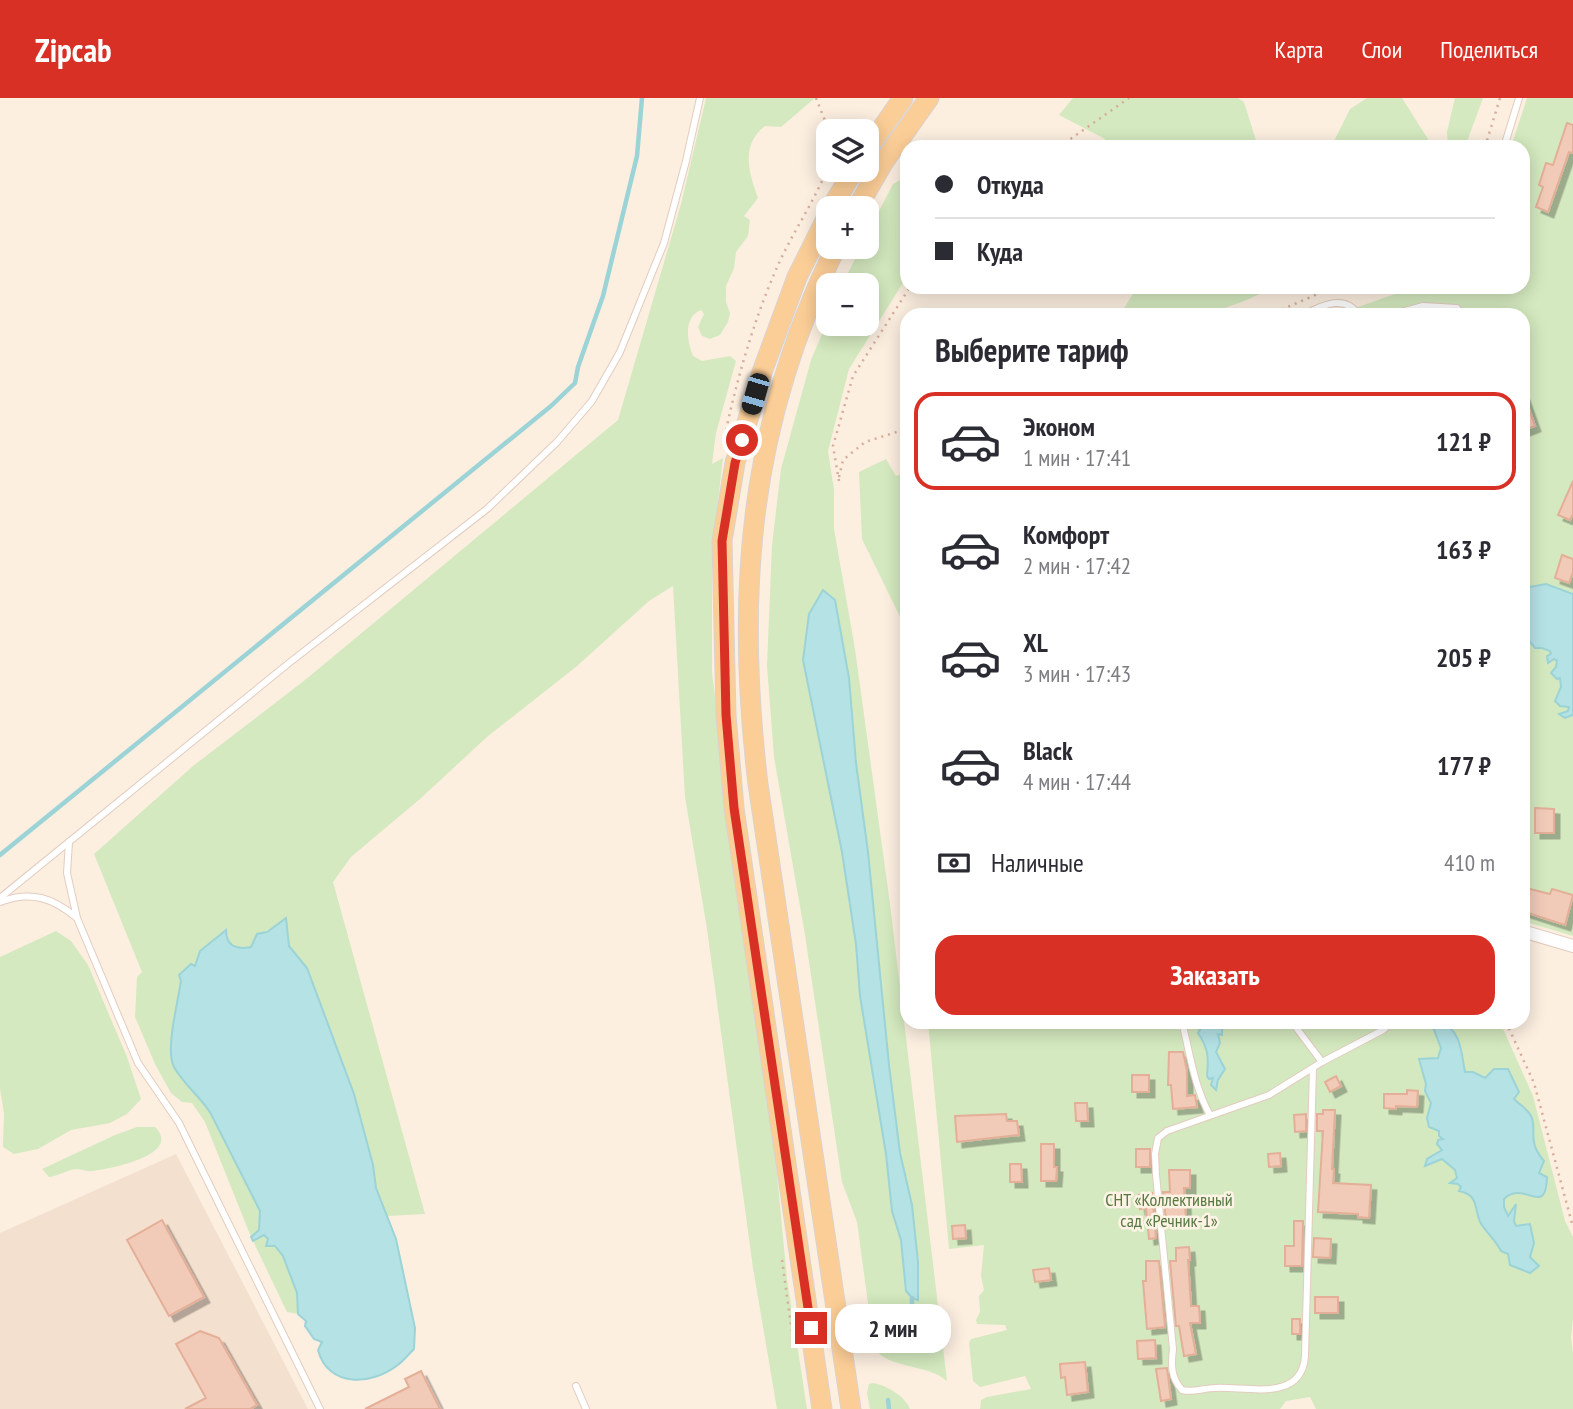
<!DOCTYPE html>
<html lang="ru">
<head>
<meta charset="utf-8">
<style>
  body { margin:0; font-family:"PT Sans Narrow",sans-serif; background:#f2f2f3; color:#2b2b33; height:100vh; display:flex; flex-direction:column; font-size:26px; white-space:nowrap }
  * { box-sizing:border-box; margin:0 }
  p { font-size:23px; color:#7c7c81 }
  .icon { flex:none; width:38px; height:38px; fill:none; stroke:currentColor; stroke-width:2; stroke-linecap:round; stroke-linejoin:round }
  .map { position:relative; flex:1; overflow:hidden }
  .panel { position:absolute; left:900px; top:210px; width:630px; height:721px; display:flex; flex-direction:column; background:#fff; border-radius:21px; box-shadow:0 4px 18px #0003 }
  .panel>* { flex:none }
  .guide { position:absolute; left:900px; top:42px; width:630px; height:154px; border-radius:21px; box-shadow:0 4px 18px #0003; display:grid; align-content:center; height:154px; padding:0 35px; background:#fff }
  .fabs { position:absolute; left:816px; top:21px; display:grid; gap:14px }
  .fabs a { display:grid; place-items:center; width:63px; height:63px; border-radius:14px; background:#fff; box-shadow:0 4px 18px #0003; font-size:35px }
  .end { position:absolute; width:32px; height:32px; margin:-16px; border:9px solid #d93025; background:#fff; box-shadow:0 0 0 4px #fff }
  .from { border-radius:50% }
  .bubble { position:absolute; height:49px; border-radius:21px; background:#fff; box-shadow:0 4px 18px #0003; font-size:23px; font-weight:700; line-height:49px; text-align:center }
  .car { position:absolute; width:21px; height:42px; margin:-21px -10px; border-radius:9px; box-shadow:0 0 5px 2px #0007; background:linear-gradient(#222 24%,#8ab4d8 0 40%,#222 0 76%,#8ab4d8 0 86%,#222 0) }
  .guide b { display:flex; align-items:center; gap:24px; height:66px; font-size:26px }
  .guide b+b { border-top:2px solid #e1e1e2 }
  .guide i { width:18px; height:18px; background:#2b2b33 }
  ul { padding:0; list-style:none }
  li { display:flex; align-items:center; gap:21px; height:98px; margin:0 14px 10px; padding:0 21px; border:4px solid transparent; border-radius:21px }
  li div { flex:1 }
  li b { display:block; font-size:26px }
  li em { font-style:normal; font-weight:700 }
  li.current { border-color:#d93025 }
  li>.icon { width:63px; height:63px; stroke-width:1.5 }
  h2 { padding:0 35px; font-size:32px; line-height:84px }
  .pay { display:flex; align-items:center; gap:18px; height:77px; padding:0 35px; font-size:26px }
  .pay p { margin-inline-start:auto }
  .button { display:flex; gap:14px; margin-top:auto; padding:14px 35px }
  .button a { flex:1; height:80px; border-radius:21px; background:#d93025; color:#fff; font-size:28px; font-weight:700; line-height:80px; text-align:center }
  header { display:flex; align-items:center; gap:42px; box-sizing:border-box; height:98px; padding:0 35px; background:#d93025; color:#fff }
  header strong { font-size:33px }
  nav { display:flex; gap:38px; margin-inline-start:auto; font-size:24px }
  .map>svg:first-child { display:block }
  .residential { fill:#f4e0ce }
  .green { fill:#d4e9bf }
  .water { fill:#b5e2e5; stroke:#9bd3d7; stroke-width:2 }
  .lines { fill:none; stroke-linecap:round; stroke-linejoin:round }
  .stream { stroke:#9bd3d7; stroke-width:4.5 }
  .building { fill:#f2cab8; stroke:#e4af98; stroke-width:2; filter:url(#shadow) }
  .service-casing { stroke:#e2ccbf; stroke-width:8 }
  .minor-casing { stroke:#e2ccbf; stroke-width:14 }
  .primary-casing { stroke:#dbd2cf; stroke-width:21 }
  .path { stroke:#d6ad9b; stroke-width:2.5; stroke-dasharray:2 5; stroke-linecap:butt }
  .service { stroke:#fff; stroke-width:6 }
  .minor { stroke:#fff; stroke-width:12 }
  .primary { stroke:#fcce97; stroke-width:19 }
  .route { stroke:#d93025; stroke-width:9 }
  .labels { text-anchor:middle; dominant-baseline:central; stroke-width:5; stroke-linejoin:round; paint-order:stroke }
  .park-label { font-size:18px; fill:#557940; stroke:#fff3e6 }
</style>
</head>
<body>
<header>
<strong>Zipcab</strong>
<nav><a>Карта</a><a>Слои</a><a>Поделиться</a></nav>
</header>
<div class="map">
<svg width="1573" height="1311" viewBox="0 0 1573 1311">
  <defs>
    <filter id="shadow"><feDropShadow dx="5.5" dy="5.5" stdDeviation="0" flood-color="#0004"/></filter>
  </defs>
  <rect width="100%" height="100%" fill="#fcefe0"/>
  <polygon class="residential" points="176,1056 308,1311 0,1311 0,1135"/>
  <g class="green">
    <path d="M706,0H815L781,29L765,28C740,47 749,75 758,100L744,118L750,122L748,138L736,154L734,170L726,188V204L730,215L728,224L720,237L710,241L702,238L698,229L704,216L701,212C683,219 687,243 693,258L702,263L730,258L736,263L716,335L712,366L723,360L712,456V574L734,754L769,993L787,1181L807,1311H777L753,1170L707,831L685,699L673,488L649,503L577,568L487,639L421,700L351,759L333,784L425,1116L387,1118L376,1090L373,1067L354,996L307,870L289,848L285,821L257,839L251,849L237,850L230,846L226,833L200,853L195,869L191,866L179,877L181,883C179,901 166,950 173,964C182,984 200,998 211,1016L260,1113L259,1132L251,1139L205,1024L192,1005L182,1004L171,995L155,966L135,919L137,879L142,874L94,756L193,668L305,582L618,322L681,106Z"/>
    <polygon points="1073,0 1238,0 1244,4 1258,49 1100,49 1105,41 1059,17"/>
    <polygon points="1367,0 1402,0 1433,49 1331,49 1350,11"/>
    <polygon points="1455,0 1483,0 1465,49 1448,49 1447,34"/>
    <polygon points="1527,0 1573,0 1573,838 1523,823 1522,217 1335,217 1415,189 1522,189 1522,49 1511,49"/>
    <path d="M906,79V180L849,271L828,353L834,392V431L855,551L890,806L947,1283C926,1265 890,1272 874,1250L857,1124L842,1084L805,837L774,659L767,568L772,447L781,371L811,262L828,222V226H866V187H842L861,149H866V138L893,86Z"/>
    <polygon points="1137,189 1275,189 1242,204 1204,217 1120,217"/>
    <polygon points="886,361 896,378 906,374 906,531 862,441 859,374"/>
    <polygon points="56,833 71,843 88,867 127,959 141,1001 127,1016 110,1025 71,1032 38,1051 14,1056 3,1049 4,1015 0,991 0,859"/>
    <polygon points="928,924 1500,924 1533,998 1565,1123 1573,1139 1573,1221 1571,1240 1573,1254 1573,1311 1316,1311 1310,1299 1286,1303 1280,1311 980,1311 981,1302 987,1299 1031,1291 1025,1278 980,1289 973,1283 969,1245 971,1241 1007,1232 1005,1227 977,1226 976,1222 980,1214 979,1198 984,1192 981,1178 984,1147 949,1151"/>
    <path d="M137,1029H155C183,1057 110,1071 92,1073C86,1074 81,1071 76,1071C67,1072 58,1078 49,1079L42,1071L115,1037Z"/>
    <polygon points="264,1137 283,1158 297,1195 298,1216 287,1214 253,1143"/>
    <path d="M873,1285C886,1287 905,1298 910,1311H870L867,1295L869,1286Z"/>
  </g>
  <g class="water">
    <polygon points="1526,486 1530,489 1546,486 1573,496 1573,617 1565,620 1559,616 1568,613 1569,609 1560,608 1555,603 1561,589 1560,580 1557,581 1551,575 1556,569 1557,563 1554,561 1548,565 1547,558 1551,556 1550,553 1542,550 1535,550 1526,539 1525,520 1522,519 1528,510 1523,488"/>
    <polygon points="823,492 835,502 849,580 856,665 868,754 889,967 900,1055 912,1107 918,1164 918,1202 912,1200 906,1193 901,1142 892,1113 886,1056 860,898 856,846 842,754 803,562 809,516"/>
    <path d="M286,820L289,848L307,870L354,996L373,1067L376,1090L396,1141L415,1230L414,1251C409,1256 404,1262 399,1266C372,1288 328,1290 318,1252L322,1244L314,1241L305,1228L306,1223L298,1216L297,1195L283,1158L275,1148H266L268,1141L264,1137L253,1143L251,1139L259,1132L260,1113L211,1016C201,999 184,987 174,969C165,952 178,904 181,883L179,877L191,866L195,868L200,853L226,832C226,848 236,852 251,849L257,836L267,834Z"/>
    <path d="M1212,924H1222V937L1218,936L1220,945L1216,954L1225,971L1218,982L1216,992L1211,987L1213,980L1209,981L1207,978C1209,958 1208,950 1198,935L1201,930L1212,929Z"/>
    <path d="M1440,924C1462,932 1461,955 1465,974H1473L1485,980L1494,971H1508L1519,994L1514,1001C1520,1007 1525,1009 1530,1016C1539,1030 1525,1041 1544,1063L1539,1075L1547,1079C1546,1121 1524,1081 1504,1101V1109L1508,1118L1516,1106L1514,1123L1516,1128L1530,1126L1534,1145L1530,1159L1539,1168L1530,1175L1510,1167L1508,1156L1501,1153C1495,1141 1485,1133 1480,1124C1474,1110 1479,1097 1459,1093L1461,1089L1458,1086L1450,1085L1457,1080L1455,1072L1442,1061L1425,1068L1427,1061L1442,1052L1437,1046L1438,1042L1443,1041L1439,1038V1033L1429,1029L1427,1020L1431,1005L1425,993L1426,986L1419,961L1438,960L1441,950L1433,929L1435,925Z"/>
  </g>
  <g class="lines">
    <g class="stream">
      <polyline points="0,757 551,308 575,285 578,269 603,198 637,58 642,0"/>
      <polyline points="905,1250 912,1220 912,1200"/>
      <polyline points="888,1302 889,1311"/>
    </g>
  </g>
  <g class="building">
    <polygon points="1567,25 1573,27 1573,55 1569,54 1548,114 1536,109 1543,89 1539,87 1546,65 1553,67"/>
    <polygon points="1522,297 1524,297 1535,328 1522,333"/>
    <polygon points="1573,383 1573,416 1570,422 1558,417"/>
    <polygon points="1562,457 1573,461 1573,474 1569,485 1555,480"/>
    <polygon points="1535,710 1554,711 1554,735 1535,735"/>
    <polygon points="1522,789 1550,796 1552,791 1573,797 1565,827 1522,813"/>
    <polygon points="1169,954 1183,954 1187,973 1187,998 1195,997 1197,1009 1173,1011 1171,987 1168,987"/>
    <rect x="1132" y="977" width="17" height="17"/>
    <polygon points="1336,978 1341,988 1330,994 1325,984"/>
    <polygon points="1407,992 1418,993 1417,1009 1396,1008 1396,1011 1384,1010 1384,996 1407,996"/>
    <polygon points="1075,1005 1087,1005 1088,1023 1076,1023"/>
    <polygon points="1323,1012 1335,1012 1332,1071 1334,1071 1333,1085 1371,1087 1369,1120 1358,1119 1358,1116 1318,1114 1323,1033 1317,1033 1317,1016 1323,1016"/>
    <polygon points="1006,1016 1007,1023 1017,1023 1019,1037 957,1044 955,1018"/>
    <polygon points="1306,1016 1306,1033 1295,1034 1294,1017"/>
    <polygon points="1041,1046 1054,1046 1054,1069 1057,1069 1056,1083 1041,1083"/>
    <rect x="1136" y="1051" width="14" height="18"/>
    <polygon points="1280,1055 1281,1068 1269,1069 1268,1056"/>
    <polygon points="1010,1066 1021,1066 1022,1084 1010,1084"/>
    <polygon points="1169,1072 1190,1072 1190,1090 1184,1090 1186,1121 1166,1122 1163,1094 1170,1094"/>
    <polygon points="1152,1095 1156,1140 1149,1141 1146,1110 1140,1111 1138,1097"/>
    <polygon points="162,1122 204,1199 169,1218 127,1142"/>
    <polygon points="1294,1123 1303,1123 1302,1168 1285,1168 1285,1148 1294,1148"/>
    <polygon points="965,1127 966,1140 953,1141 952,1128"/>
    <polygon points="1314,1140 1331,1141 1330,1160 1313,1159"/>
    <polygon points="1189,1149 1190,1162 1188,1162 1191,1208 1199,1208 1200,1225 1190,1225 1196,1256 1184,1258 1179,1228 1176,1228 1170,1163 1176,1163 1176,1150"/>
    <polygon points="1146,1163 1159,1163 1165,1229 1147,1231 1143,1183 1146,1183"/>
    <polygon points="1049,1170 1051,1182 1035,1184 1033,1172"/>
    <rect x="1315" y="1199" width="23" height="16"/>
    <rect x="1292" y="1221" width="8" height="15"/>
    <polygon points="200,1233 219,1240 257,1307 250,1311 185,1311 206,1300 176,1246"/>
    <polygon points="1155,1242 1156,1260 1138,1261 1137,1243"/>
    <polygon points="1085,1264 1088,1294 1067,1297 1065,1279 1061,1280 1060,1266"/>
    <polygon points="1167,1270 1171,1301 1161,1303 1156,1271"/>
    <polygon points="421,1273 440,1311 365,1311 409,1289 405,1281"/>
  </g>
  <g class="lines">
    <defs>
      <g id="service">
        <polyline points="1504,49 1519,0"/>
        <path d="M1303,217C1321,208 1344,195 1359,217"/>
        <polyline points="1390,217 1423,208 1457,210 1460,217"/>
        <polyline points="69,744 67,775 77,820 138,965 179,1025 320,1311"/>
        <polyline points="0,800 289,565 487,411 557,344 592,303 620,254 664,145 686,63 700,0"/>
        <path d="M0,804C31,792 53,800 77,820"/>
        <path d="M1182,924C1190,955 1194,989 1210,1017"/>
        <polyline points="1292,924 1322,964"/>
        <path d="M1313,970L1305,1258C1302,1305 1246,1288 1215,1290C1203,1290 1194,1295 1182,1292C1171,1280 1171,1267 1173,1251L1156,1077L1155,1056L1158,1040L1167,1033L1269,997L1322,964L1383,932L1392,924"/>
        <polyline points="576,1288 586,1311"/>
      </g>
      <polyline id="minor" points="1522,833 1573,848"/>
      <g id="primary">
        <polyline points="866,53 903,0"/>
        <polyline points="831,110 854,72"/>
        <polyline points="857,110 883,65 929,0"/>
        <path d="M836,149C749,325 735,494 758,686L851,1311"/>
        <polyline points="822,1311 734,710 726,617 722,443 735,365 762,274 797,179 828,117"/>
      </g>
    </defs>
    <use href="#service" class="service-casing"/>
    <use href="#minor" class="minor-casing"/>
    <use href="#primary" class="primary-casing"/>
    <g class="path">
      <polyline points="816,0 829,33"/>
      <polyline points="1059,49 1129,0"/>
      <polyline points="1485,49 1500,0"/>
      <polyline points="1269,217 1320,195 1341,189"/>
      <path d="M726,332C738,278 753,225 775,174C790,138 814,105 828,69"/>
      <polyline points="839,379 843,362 865,344 906,331"/>
      <polyline points="839,383 833,348 853,278 910,189"/>
      <polyline points="1506,924 1534,985 1573,1129"/>
      <polyline points="782,1162 793,1242"/>
    </g>
    <use href="#service" class="service"/>
    <use href="#minor" class="minor"/>
    <use href="#primary" class="primary"/>
  </g>
  <g class="lines">
    <polyline class="route" points="742,342 735,365 722,443 726,617 734,710 811,1230"/>
  </g>
  <g class="labels">
    <g class="park-label">
      <text x="1169" y="1101">СНТ «Коллективный<tspan x="1169" dy="21">сад «Речник-1»</tspan></text>
    </g>
  </g>
</svg>
<div class="fabs">
<a><svg class="icon" aria-label="layers" viewBox="0 0 24 24"><path d="M12 4l9 5-9 5-9-5zM3 14l9 5 9-5"/></svg></a>
<a>+</a>
<a>−</a>
</div>
<i class="end from" style="left:742px;top:342px"></i>
<i class="end" style="left:811px;top:1230px"></i>
<div class="bubble" style="left:835px;top:1206px;width:116px">2 мин</div>
<i class="car" style="left:755px;top:296px;rotate:196deg"></i>
<div class="guide">
<b><i class="from"></i>Откуда</b>
<b><i></i>Куда</b>
</div>
<section class="panel">
<h2>Выберите тариф</h2>
<ul>
<li class="current"><svg class="icon" aria-label="car" viewBox="0 0 24 24"><path d="M5 17H2v-5l4-1 3-4h7l3 4 3 1v5h-3M9 17h6M6 11h13"/><circle cx="7" cy="17" r="2"/><circle cx="17" cy="17" r="2"/></svg><div><b>Эконом</b><p>1 мин · 17:41</p></div><em>121 ₽</em></li>
<li><svg class="icon" aria-label="car" viewBox="0 0 24 24"><path d="M5 17H2v-5l4-1 3-4h7l3 4 3 1v5h-3M9 17h6M6 11h13"/><circle cx="7" cy="17" r="2"/><circle cx="17" cy="17" r="2"/></svg><div><b>Комфорт</b><p>2 мин · 17:42</p></div><em>163 ₽</em></li>
<li><svg class="icon" aria-label="car" viewBox="0 0 24 24"><path d="M5 17H2v-5l4-1 3-4h7l3 4 3 1v5h-3M9 17h6M6 11h13"/><circle cx="7" cy="17" r="2"/><circle cx="17" cy="17" r="2"/></svg><div><b>XL</b><p>3 мин · 17:43</p></div><em>205 ₽</em></li>
<li><svg class="icon" aria-label="car" viewBox="0 0 24 24"><path d="M5 17H2v-5l4-1 3-4h7l3 4 3 1v5h-3M9 17h6M6 11h13"/><circle cx="7" cy="17" r="2"/><circle cx="17" cy="17" r="2"/></svg><div><b>Black</b><p>4 мин · 17:44</p></div><em>177 ₽</em></li>
</ul>
<div class="pay"><svg class="icon" aria-label="cash" viewBox="0 0 24 24"><path d="M3 7h18v10H3z"/><circle cx="12" cy="12" r="2"/></svg>Наличные<p>410 m</p></div>
<div class="button"><a>Заказать</a></div>
</section>
</div>
</body>
</html>
